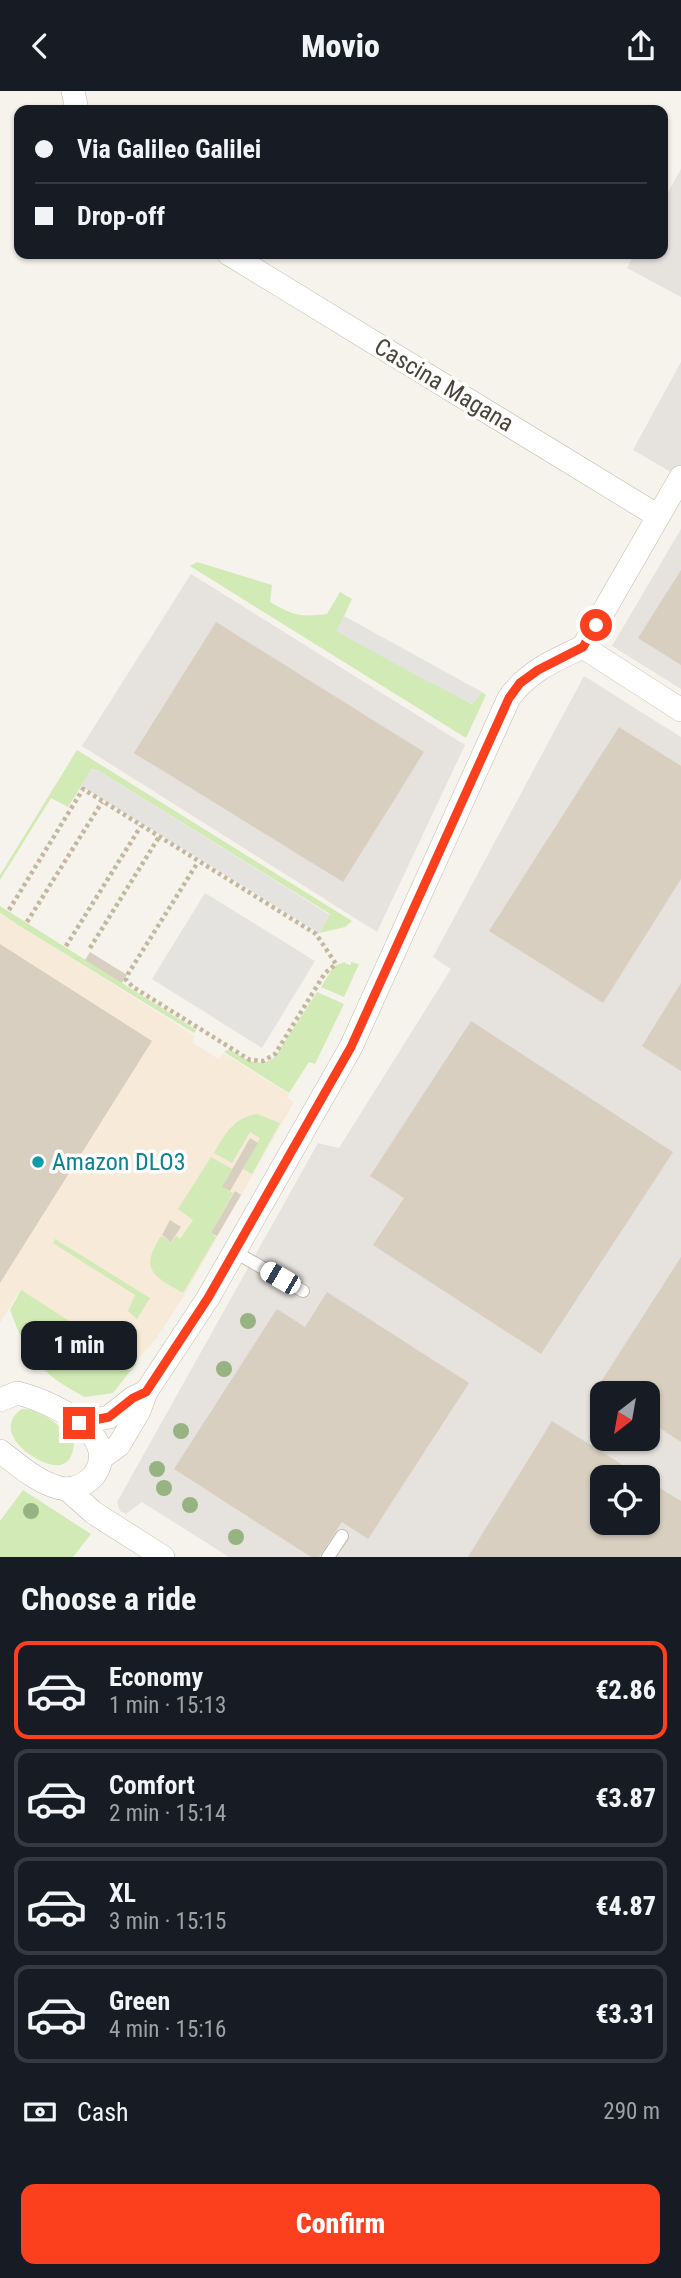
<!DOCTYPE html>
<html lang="en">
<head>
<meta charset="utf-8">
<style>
  body { margin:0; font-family:"Roboto Condensed",sans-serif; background:#242831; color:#f1f3f6; height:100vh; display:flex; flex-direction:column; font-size:26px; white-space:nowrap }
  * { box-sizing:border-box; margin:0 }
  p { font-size:23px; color:#9ea1a6 }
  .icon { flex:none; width:38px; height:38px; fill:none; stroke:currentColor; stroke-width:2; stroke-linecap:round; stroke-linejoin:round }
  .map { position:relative; height:1466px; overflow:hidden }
  .panel { display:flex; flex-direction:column; background:#171b24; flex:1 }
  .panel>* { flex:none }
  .top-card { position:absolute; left:14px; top:14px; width:654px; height:154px; border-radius:14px; box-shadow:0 2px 5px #0004; display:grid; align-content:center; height:154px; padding:0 21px; background:#171b24 }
  .needle { width:46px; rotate:211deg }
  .tools { position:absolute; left:590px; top:1290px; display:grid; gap:14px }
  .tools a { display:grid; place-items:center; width:70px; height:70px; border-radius:14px; background:#171b24; box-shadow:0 2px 5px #0004; font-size:35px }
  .end { position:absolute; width:32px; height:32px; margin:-16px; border:9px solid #fc3f1d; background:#fff; box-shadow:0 0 0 4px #fff }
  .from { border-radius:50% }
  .bubble { position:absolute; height:49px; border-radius:14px; background:#171b24; box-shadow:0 2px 5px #0004; font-size:23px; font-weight:800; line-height:49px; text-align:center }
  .car { position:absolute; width:21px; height:42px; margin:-21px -10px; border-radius:9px; box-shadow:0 0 5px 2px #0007; background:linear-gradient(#fff 24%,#345 0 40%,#fff 0 76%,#345 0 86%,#fff 0) }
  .top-card b { display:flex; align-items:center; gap:24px; height:66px; font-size:26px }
  .top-card b+b { border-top:2px solid #363941 }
  .top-card i { width:18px; height:18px; background:#f1f3f6 }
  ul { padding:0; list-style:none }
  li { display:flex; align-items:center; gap:21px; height:98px; margin:0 14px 10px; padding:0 7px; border:4px solid #363941; border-radius:14px }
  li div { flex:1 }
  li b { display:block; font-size:26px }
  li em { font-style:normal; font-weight:800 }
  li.on { border-color:#fc3f1d }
  li>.icon { width:63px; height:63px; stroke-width:1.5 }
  h2 { padding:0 21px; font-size:32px; line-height:84px }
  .pay { display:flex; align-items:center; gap:18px; height:77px; padding:0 21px; font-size:26px }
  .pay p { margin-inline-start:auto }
  .button { display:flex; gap:14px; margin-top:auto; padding:14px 21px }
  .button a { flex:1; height:80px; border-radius:14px; background:#fc3f1d; color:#fff; font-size:28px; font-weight:800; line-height:80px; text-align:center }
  header { display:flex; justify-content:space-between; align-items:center; height:91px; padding:0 21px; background:#171b24; font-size:32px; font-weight:800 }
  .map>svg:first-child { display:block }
  .commercial { fill:#f7ead8 }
  .industrial { fill:#e6e2dd; fill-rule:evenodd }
  .green { fill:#d2eab5 }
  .parking { fill:#e5e3e0 }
  .building { fill:#d8cfc1 }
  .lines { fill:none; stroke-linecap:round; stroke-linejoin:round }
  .lane-casing { stroke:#c2bbae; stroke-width:14 }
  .street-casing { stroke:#c2bbae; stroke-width:24 }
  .path { stroke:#c4b79f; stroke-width:4.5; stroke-dasharray:3.5 3.5; stroke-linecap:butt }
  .lane { stroke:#fff; stroke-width:12 }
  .street { stroke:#fff; stroke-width:23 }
  .tree { fill:#97b381 }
  .route { stroke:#fc3f1d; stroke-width:9 }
  .culture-dot { fill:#0f9aa8; stroke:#fff; stroke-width:2.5 }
  .labels { text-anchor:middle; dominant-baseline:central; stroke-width:7; stroke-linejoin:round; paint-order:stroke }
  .street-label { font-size:24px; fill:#4b4439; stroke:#fff }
  .culture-label { font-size:24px; fill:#0d838f; stroke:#fff; text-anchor:start }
</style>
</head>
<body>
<header><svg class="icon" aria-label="back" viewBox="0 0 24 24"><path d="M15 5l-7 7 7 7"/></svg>Movio<svg class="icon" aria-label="share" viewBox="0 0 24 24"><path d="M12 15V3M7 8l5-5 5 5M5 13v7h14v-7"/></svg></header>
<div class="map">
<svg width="681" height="1466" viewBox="0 0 681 1466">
  <rect width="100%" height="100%" fill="#f6f3ec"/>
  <polygon class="commercial" points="0,823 194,944 193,952 219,968 223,962 289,1003 287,1007 294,1011 182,1208 156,1248 135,1271 20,1199 0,1232"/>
  <g class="industrial">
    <polygon points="681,78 681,206 627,177 634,163 663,163 663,110"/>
    <polygon points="681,271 681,387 633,359"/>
    <polygon points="681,438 681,598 612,555"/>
    <polygon points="191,483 465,654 377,841 82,655"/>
    <path d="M584,585L681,646V1466H229L142,1411L126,1423L120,1420L117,1411L318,1052L339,1057L451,878L433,866ZM602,1302H648V1348H602ZM602,1386H648V1432H602Z"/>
  </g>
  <g class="green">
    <path d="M197,471L272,494L270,511C295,525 299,526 327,523L340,501L352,508L337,540L472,613L482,601L486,604L466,647L190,475Z"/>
    <polygon points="77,659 352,830 345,836 319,842 330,823 99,680 92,678 68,716 51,707 0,789 0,784"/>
    <polygon points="0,815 195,938 196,940 194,942 18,834 0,822"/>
    <polygon points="345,871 346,873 351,874 351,871 359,873 344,906 321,896 334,875"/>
    <path d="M317,901L344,913L315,973L309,971L289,1002L224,961L229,958C244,967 258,979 275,966Z"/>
    <path d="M257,1023L280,1032L252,1083L243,1078L260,1047L250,1041L232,1072L214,1062C225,1043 234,1026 257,1023Z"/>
    <path d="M211,1066L232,1078L222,1096L233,1102L211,1142L216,1146L183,1202C153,1185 139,1179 161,1145L172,1151L176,1145L180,1148L193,1129L178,1118Z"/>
    <polygon points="55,1148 150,1207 137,1228 128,1220 135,1204 53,1152"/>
    <path d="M21,1199L136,1273L113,1302L85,1306C40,1283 27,1265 10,1219Z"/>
    <path d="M22,1318C40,1317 63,1336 74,1350C73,1382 51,1377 32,1365C14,1354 0,1332 22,1318Z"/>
    <polygon points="23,1399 91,1443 73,1466 0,1466 0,1430"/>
  </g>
  <g class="parking">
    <polygon points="344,525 482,601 473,613 421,587 336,540"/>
    <polygon points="91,678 99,680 330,824 319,842 81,695"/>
    <polygon points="205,802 315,870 262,957 152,888"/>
  </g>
  <g class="building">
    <polygon points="681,479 681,574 638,547"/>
    <polygon points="216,531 424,661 343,791 134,662"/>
    <polygon points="619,636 681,675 681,788 603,912 489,840"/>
    <polygon points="0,853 152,950 0,1192"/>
    <polygon points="90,861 127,884 122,892 85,869"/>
    <polygon points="681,892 681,980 642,955"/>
    <polygon points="471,930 673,1061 541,1263 373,1154 404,1107 370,1085"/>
    <polygon points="250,1047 258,1052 230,1100 222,1096"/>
    <polygon points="235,1100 241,1104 217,1145 211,1142"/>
    <polygon points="170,1129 181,1136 171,1151 162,1144"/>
    <polygon points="681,1166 681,1351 648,1329 648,1302 605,1302 597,1297"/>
    <polygon points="327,1201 469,1292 368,1448 342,1431 319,1466 311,1466 174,1378 277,1218 305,1236"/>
    <polygon points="552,1330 642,1386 602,1386 602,1432 648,1432 648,1390 681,1410 681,1466 468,1466"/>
  </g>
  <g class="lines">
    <defs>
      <g id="lane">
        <polyline points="235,1161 303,1200"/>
        <polyline points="328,1466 342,1445"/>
      </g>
      <g id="street">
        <polyline points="73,0 77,19"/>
        <polyline points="229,163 658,425"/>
        <polyline points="583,556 681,386"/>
        <polyline points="583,556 681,619"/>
        <path d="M0,1309L17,1302C47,1309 122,1342 95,1383C89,1391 77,1398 66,1398C43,1396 18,1374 0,1360"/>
        <polyline points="79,1332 109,1326 133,1307 146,1301"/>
        <path d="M101,1367L119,1354L139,1320L146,1301L208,1207L351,956L509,607C527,581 555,569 583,556"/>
        <polyline points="67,1398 94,1422 163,1466"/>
      </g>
    </defs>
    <use href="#lane" class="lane-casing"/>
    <use href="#street" class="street-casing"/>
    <g class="path">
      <polyline points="9,819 83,698 316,843 336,873 325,882 275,963 263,970 250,969 133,896 126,889 128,883 198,771"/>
      <polyline points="27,831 102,711"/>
      <polyline points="66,855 141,735"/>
      <polyline points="90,857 159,746"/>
    </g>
    <use href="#lane" class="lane"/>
    <use href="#street" class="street"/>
  </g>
  <g class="tree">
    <circle cx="248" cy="1230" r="8"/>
    <circle cx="224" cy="1278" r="8"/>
    <circle cx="181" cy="1340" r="8"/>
    <circle cx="157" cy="1378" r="8"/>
    <circle cx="164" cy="1397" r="8"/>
    <circle cx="190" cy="1414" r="8"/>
    <circle cx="31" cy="1420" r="8"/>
    <circle cx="236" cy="1446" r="8"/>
  </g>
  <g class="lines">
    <polyline class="route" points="79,1332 109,1326 133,1307 146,1301 208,1207 351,956 509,607 520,592 538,579 583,556 596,534"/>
  </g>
  <circle class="culture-dot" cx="38" cy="1071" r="7"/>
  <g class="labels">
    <g class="street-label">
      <text transform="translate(444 294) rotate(31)">Cascina Magana</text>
    </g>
    <g class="culture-label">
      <text x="52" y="1071">Amazon DLO3</text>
    </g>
  </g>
</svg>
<div class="tools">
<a><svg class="needle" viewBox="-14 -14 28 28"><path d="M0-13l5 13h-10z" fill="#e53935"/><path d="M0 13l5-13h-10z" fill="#9ea1a6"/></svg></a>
<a><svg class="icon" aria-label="locate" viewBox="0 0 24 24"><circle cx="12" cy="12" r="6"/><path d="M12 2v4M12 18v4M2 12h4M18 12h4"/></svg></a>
</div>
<i class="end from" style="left:596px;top:534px"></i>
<i class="end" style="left:79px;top:1332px"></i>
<div class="bubble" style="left:21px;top:1230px;width:116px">1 min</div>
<i class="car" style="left:280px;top:1187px;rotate:300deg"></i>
<div class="top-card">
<b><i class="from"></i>Via Galileo Galilei</b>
<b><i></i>Drop-off</b>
</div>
</div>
<section class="panel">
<h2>Choose a ride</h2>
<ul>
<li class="on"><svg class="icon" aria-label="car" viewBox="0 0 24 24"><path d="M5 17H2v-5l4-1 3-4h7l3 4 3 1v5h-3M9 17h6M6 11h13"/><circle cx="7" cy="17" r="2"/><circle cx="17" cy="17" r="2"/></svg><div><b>Economy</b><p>1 min · 15:13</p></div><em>€2.86</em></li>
<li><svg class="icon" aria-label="car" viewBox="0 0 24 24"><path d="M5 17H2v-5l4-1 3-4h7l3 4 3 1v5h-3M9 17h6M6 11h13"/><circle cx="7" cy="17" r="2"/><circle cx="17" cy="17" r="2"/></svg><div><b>Comfort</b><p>2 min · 15:14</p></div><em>€3.87</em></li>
<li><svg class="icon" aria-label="car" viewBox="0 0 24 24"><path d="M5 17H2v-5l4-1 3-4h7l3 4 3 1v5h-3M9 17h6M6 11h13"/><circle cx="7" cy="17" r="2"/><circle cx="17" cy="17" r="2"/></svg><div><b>XL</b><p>3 min · 15:15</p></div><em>€4.87</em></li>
<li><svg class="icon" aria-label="car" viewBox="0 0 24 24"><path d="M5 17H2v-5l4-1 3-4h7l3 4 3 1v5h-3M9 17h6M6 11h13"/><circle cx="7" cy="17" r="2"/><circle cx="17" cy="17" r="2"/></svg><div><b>Green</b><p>4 min · 15:16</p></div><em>€3.31</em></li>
</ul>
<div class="pay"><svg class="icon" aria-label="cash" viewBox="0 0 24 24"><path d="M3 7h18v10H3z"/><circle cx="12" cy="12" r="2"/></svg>Cash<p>290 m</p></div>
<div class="button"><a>Confirm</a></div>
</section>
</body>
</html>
